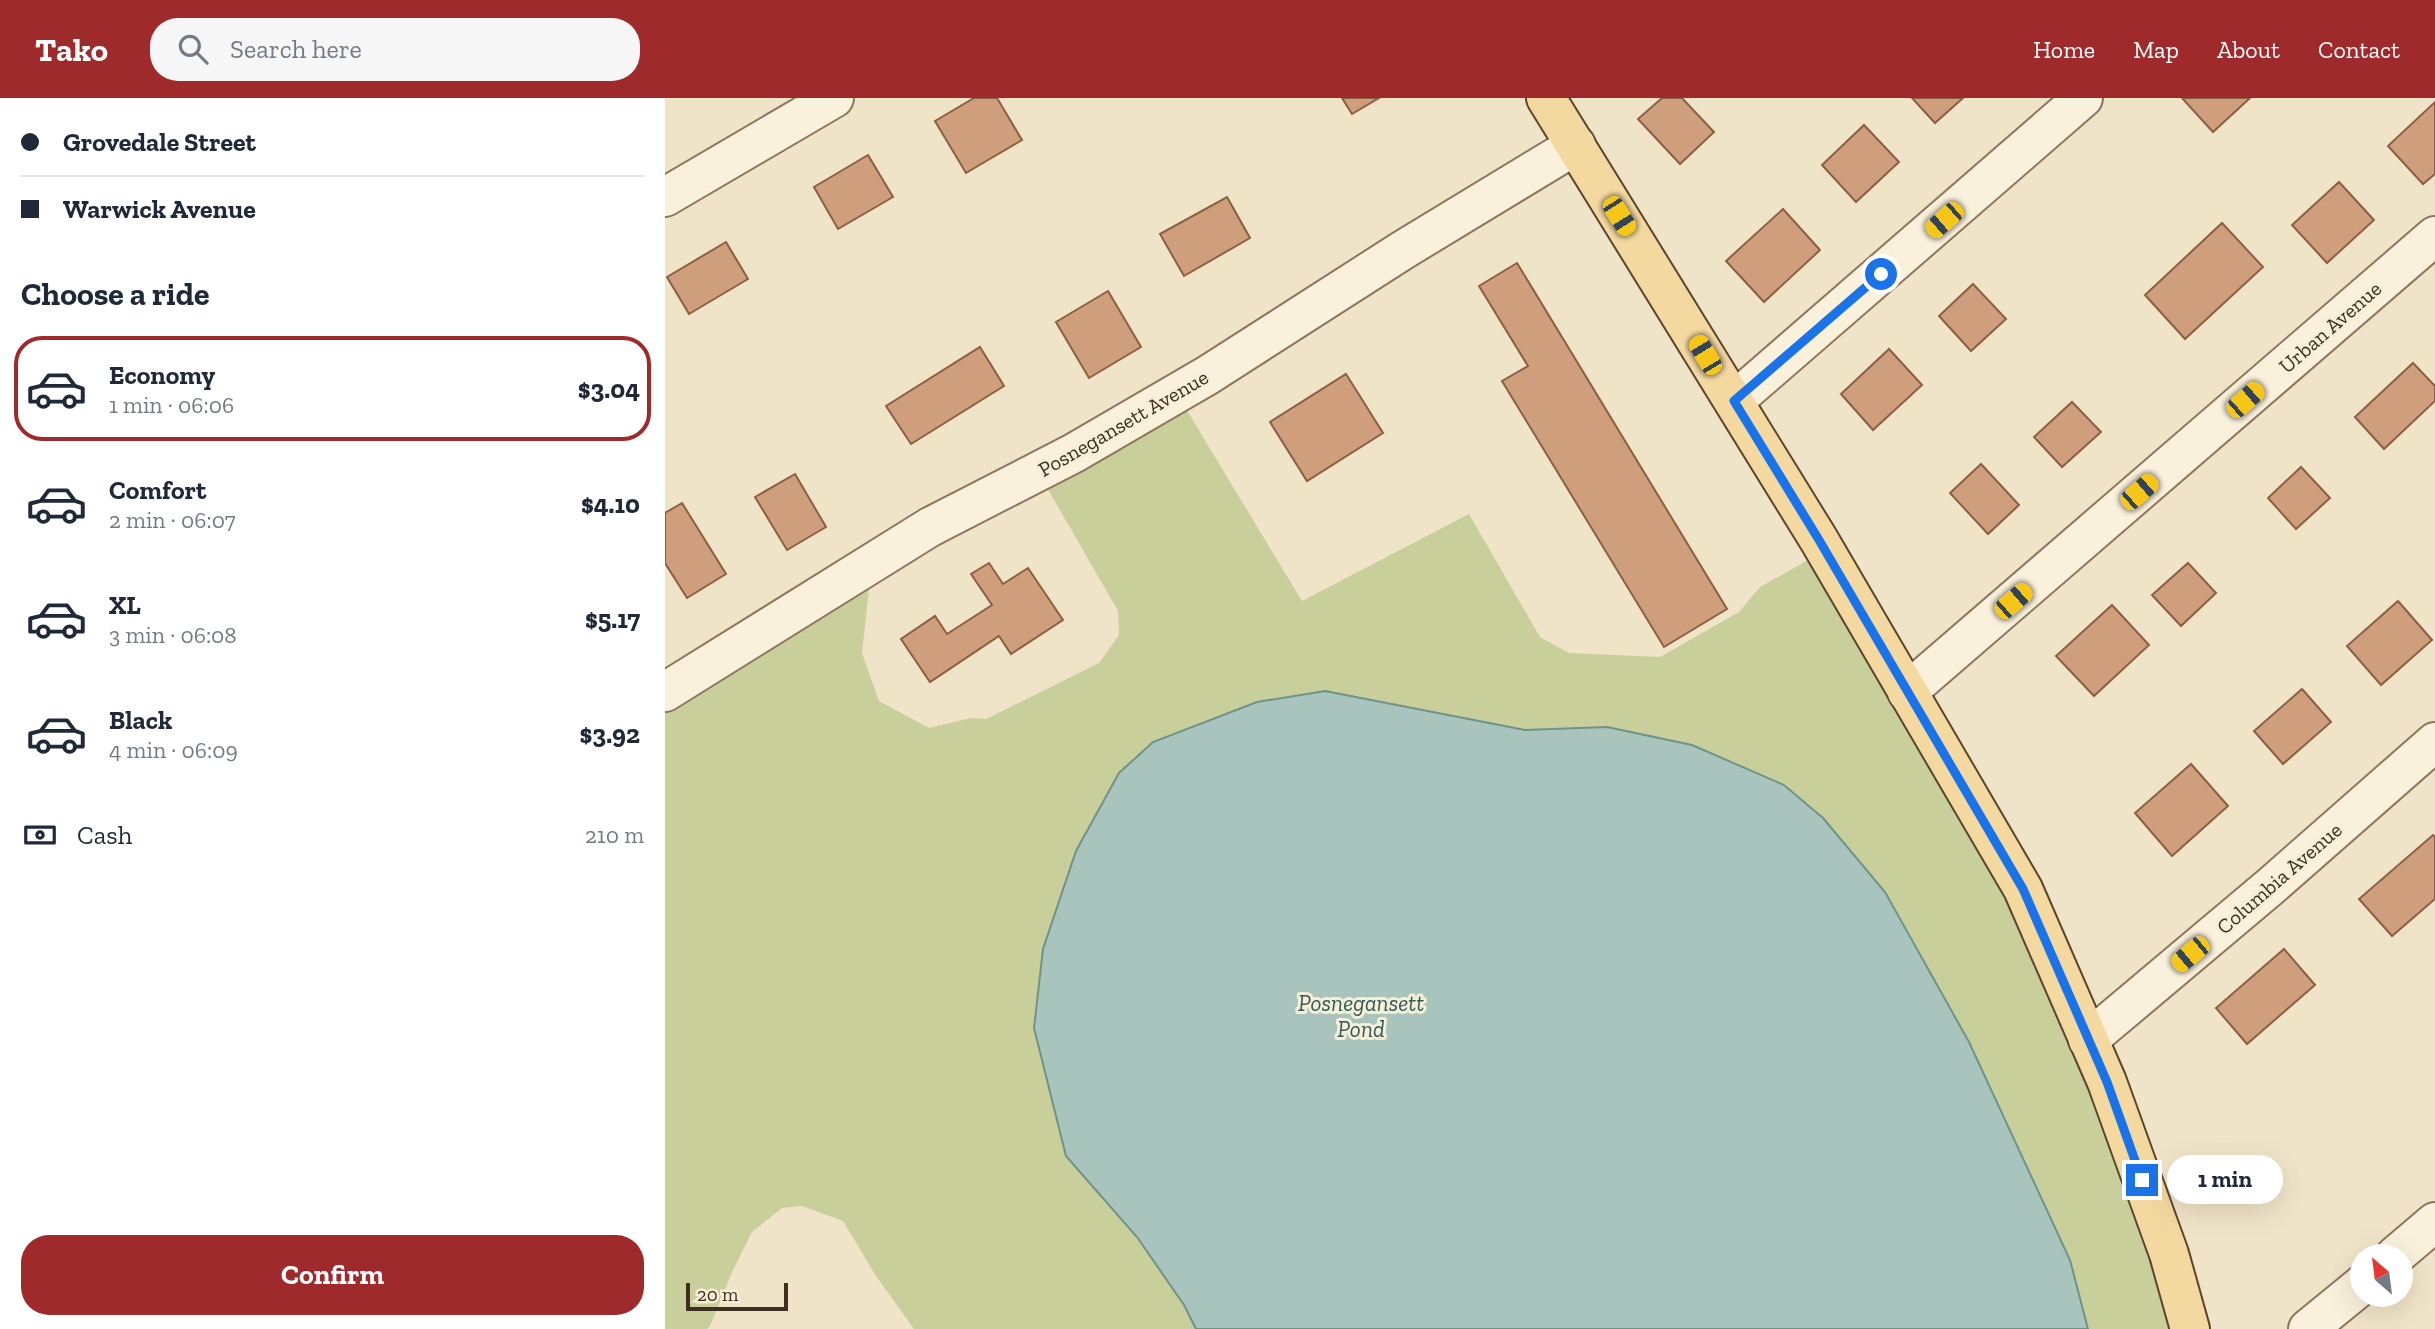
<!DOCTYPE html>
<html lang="en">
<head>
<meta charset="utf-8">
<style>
  body { margin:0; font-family:"Zilla Slab",serif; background:#f6f6f7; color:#1f2937; height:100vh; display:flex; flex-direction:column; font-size:26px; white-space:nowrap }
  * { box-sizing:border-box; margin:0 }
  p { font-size:23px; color:#747a83 }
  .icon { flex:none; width:38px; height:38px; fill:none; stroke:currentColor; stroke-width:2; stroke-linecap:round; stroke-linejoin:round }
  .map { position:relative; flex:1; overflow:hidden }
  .details { display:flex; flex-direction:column; background:#fff; width:665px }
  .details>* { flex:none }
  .top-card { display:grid; align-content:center; height:154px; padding:0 21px; background:#fff }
  .needle { width:46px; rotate:332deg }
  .buttons { position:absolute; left:1685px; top:1146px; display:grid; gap:14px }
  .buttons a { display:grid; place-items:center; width:63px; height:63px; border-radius:50%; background:#fff; box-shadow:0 7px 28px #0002; font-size:35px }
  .scale { position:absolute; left:21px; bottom:18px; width:102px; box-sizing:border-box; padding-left:7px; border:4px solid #3d2e20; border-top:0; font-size:19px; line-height:24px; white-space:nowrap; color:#3d2e20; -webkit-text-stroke:5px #f7eed8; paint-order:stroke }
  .end { position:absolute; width:32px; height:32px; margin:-16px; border:9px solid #1a73e8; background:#fff; box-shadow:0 0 0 4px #fff }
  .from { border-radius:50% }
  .bubble { position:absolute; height:49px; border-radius:24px; background:#fff; box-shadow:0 7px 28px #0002; font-size:23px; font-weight:700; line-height:49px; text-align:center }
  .car { position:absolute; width:21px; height:42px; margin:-21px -10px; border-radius:9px; box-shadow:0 0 5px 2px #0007; background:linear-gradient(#f5c518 24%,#345 0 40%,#f5c518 0 76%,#345 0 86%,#f5c518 0) }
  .top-card b { display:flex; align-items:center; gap:24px; height:66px; font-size:26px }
  .top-card b+b { border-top:2px solid #e0e1e3 }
  .top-card i { width:18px; height:18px; background:#1f2937 }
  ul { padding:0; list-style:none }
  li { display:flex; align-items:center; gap:21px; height:105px; margin:0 14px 10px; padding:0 7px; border:4px solid transparent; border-radius:28px }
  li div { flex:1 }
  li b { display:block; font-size:26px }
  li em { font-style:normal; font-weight:700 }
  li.on { border-color:#9e2a2b }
  li>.icon { width:63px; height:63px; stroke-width:1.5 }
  h2 { padding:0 21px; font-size:32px; line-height:84px }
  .pay { display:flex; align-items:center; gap:18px; height:77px; padding:0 21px; font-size:26px }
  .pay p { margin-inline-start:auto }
  .cta { display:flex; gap:14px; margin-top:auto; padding:14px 21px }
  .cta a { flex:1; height:80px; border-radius:28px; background:#9e2a2b; color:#fff; font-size:28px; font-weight:700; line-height:80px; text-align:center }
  header { display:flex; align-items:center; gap:42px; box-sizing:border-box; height:98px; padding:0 35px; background:#9e2a2b; color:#fff }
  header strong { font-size:33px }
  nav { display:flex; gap:38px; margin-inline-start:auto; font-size:24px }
  .search { width:490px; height:63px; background:#f6f6f7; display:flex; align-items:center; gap:18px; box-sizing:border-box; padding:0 24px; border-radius:28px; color:#747a83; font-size:26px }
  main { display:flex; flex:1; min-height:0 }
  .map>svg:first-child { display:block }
  .green { fill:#c9cf9b }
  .water { fill:#a9c4bc; stroke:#6f938a; stroke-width:2 }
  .building { fill:#cf9f7d; stroke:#8d5f41; stroke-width:2 }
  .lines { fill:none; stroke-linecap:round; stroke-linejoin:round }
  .street-casing { stroke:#8d765c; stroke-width:42 }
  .primary-casing { stroke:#5b4430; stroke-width:42 }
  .street { stroke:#faf1dc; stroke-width:38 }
  .primary { stroke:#f3d9a0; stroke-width:38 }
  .route { stroke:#1a73e8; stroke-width:9 }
  .labels { text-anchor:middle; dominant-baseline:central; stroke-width:6; stroke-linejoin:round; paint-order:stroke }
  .street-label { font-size:21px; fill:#3d2e20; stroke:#f7eed8 }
  .water-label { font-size:23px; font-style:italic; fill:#2f5d5a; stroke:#f7eed8 }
</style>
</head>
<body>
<header>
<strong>Tako</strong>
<div class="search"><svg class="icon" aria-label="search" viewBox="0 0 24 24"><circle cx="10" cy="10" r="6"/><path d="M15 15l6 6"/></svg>Search here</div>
<nav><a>Home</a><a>Map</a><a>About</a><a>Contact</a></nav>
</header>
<main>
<section class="details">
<div class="top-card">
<b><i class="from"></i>Grovedale Street</b>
<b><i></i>Warwick Avenue</b>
</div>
<h2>Choose a ride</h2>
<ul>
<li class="on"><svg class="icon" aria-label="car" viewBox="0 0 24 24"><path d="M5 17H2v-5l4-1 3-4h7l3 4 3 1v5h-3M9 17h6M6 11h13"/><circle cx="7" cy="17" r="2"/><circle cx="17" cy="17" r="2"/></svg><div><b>Economy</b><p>1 min · 06:06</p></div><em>$3.04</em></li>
<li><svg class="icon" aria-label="car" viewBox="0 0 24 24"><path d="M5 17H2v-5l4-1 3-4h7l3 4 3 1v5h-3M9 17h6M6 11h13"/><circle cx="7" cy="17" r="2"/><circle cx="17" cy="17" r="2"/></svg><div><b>Comfort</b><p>2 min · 06:07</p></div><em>$4.10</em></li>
<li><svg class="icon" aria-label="car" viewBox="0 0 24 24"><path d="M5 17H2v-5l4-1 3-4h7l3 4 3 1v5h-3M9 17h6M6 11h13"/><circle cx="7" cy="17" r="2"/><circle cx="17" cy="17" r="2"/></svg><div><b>XL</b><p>3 min · 06:08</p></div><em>$5.17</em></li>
<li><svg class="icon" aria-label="car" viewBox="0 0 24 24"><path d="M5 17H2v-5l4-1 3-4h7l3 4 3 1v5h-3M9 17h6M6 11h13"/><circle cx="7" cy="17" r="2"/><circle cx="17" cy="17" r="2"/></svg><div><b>Black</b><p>4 min · 06:09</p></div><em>$3.92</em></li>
</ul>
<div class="pay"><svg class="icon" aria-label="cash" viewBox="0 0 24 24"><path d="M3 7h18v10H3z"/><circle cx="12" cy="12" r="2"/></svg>Cash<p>210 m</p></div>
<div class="cta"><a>Confirm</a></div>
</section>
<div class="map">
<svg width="1770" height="1231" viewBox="0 0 1770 1231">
  <rect width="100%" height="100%" fill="#f0e4c8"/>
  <path class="green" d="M509,291L637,503L804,416L875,539L904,555L995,559L1074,514L1095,489L1159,453L1357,785L1528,1231H1423L1405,1162L1304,944L1220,794L1158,720L1027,647L942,629L860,632L660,593L592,604L488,644L454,675L401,1058C449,1112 498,1166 531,1231H249L211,1178L178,1123L137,1108L117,1110L87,1134L68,1172L45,1228L42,1231H0V592L207,464L197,555L214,603L264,630L306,620L321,621L434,565L454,537L453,513L373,374Z"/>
  <polygon class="water" points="660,593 860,632 942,629 1027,647 1119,687 1158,720 1220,794 1304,944 1405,1162 1423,1231 531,1231 519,1207 472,1139 401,1058 369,930 378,851 411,753 454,675 488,644 592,604"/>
  <g class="building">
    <polygon points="309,0 332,0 357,42 301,75 270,23"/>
    <polygon points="677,0 714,0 687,16"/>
    <polygon points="997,0 1017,0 1049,34 1015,66 973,21"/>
    <polygon points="1247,0 1298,0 1270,25"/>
    <polygon points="1517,0 1585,0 1548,34"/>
    <polygon points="1770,4 1770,76 1758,86 1723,48"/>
    <polygon points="1199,27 1234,64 1191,104 1157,67"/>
    <polygon points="203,57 228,99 173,131 149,89"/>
    <polygon points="1674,84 1709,122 1662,165 1627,127"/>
    <polygon points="562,99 585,140 519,178 495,136"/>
    <polygon points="1118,111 1155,152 1099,204 1061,163"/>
    <polygon points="1557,125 1598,169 1520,241 1480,197"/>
    <polygon points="61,144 83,181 24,216 2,179"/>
    <polygon points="852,165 1062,511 999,549 837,283 863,268 814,188"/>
    <polygon points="1308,186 1341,221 1306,253 1274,218"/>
    <polygon points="443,193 476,249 424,280 391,224"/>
    <polygon points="315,249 339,288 246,346 221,308"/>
    <polygon points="1224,251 1257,287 1208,332 1176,296"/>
    <polygon points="1748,265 1770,288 1770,303 1719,351 1690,319"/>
    <polygon points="681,276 718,335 642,383 605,324"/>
    <polygon points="1407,304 1436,334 1397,369 1369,339"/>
    <polygon points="1316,366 1354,407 1323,436 1285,395"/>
    <polygon points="1636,369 1665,400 1631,431 1603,400"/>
    <polygon points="130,376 161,429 122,452 90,399"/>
    <polygon points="17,405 61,476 22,500 0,465 0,415"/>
    <polygon points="324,465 338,486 363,470 398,522 346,556 334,538 265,584 236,541 270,518 282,536 327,507 306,476"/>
    <polygon points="1523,465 1551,495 1516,528 1487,497"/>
    <polygon points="1733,503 1767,542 1716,587 1682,548"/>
    <polygon points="1447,507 1484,547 1429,598 1391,558"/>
    <polygon points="1637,591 1666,624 1618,666 1589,633"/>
    <polygon points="1526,666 1563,708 1507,758 1470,715"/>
    <polygon points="1768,737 1770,739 1770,801 1727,838 1694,801"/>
    <polygon points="1619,851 1650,887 1582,946 1551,910"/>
  </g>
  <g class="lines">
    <defs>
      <g id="street">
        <polyline points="0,99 169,0"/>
        <polyline points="1069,303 1418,0"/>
        <polyline points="0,594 265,429 409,355 543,277 738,152 911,47"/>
        <polyline points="1242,594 1770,138"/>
        <polyline points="1423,942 1606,788 1770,644"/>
        <polyline points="1730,1158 1770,1124"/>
        <polyline points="1643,1231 1698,1186"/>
      </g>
      <polyline id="primary" points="881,0 1154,442 1358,791 1442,984 1504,1156 1525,1231"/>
    </defs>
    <use href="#street" class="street-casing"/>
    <use href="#primary" class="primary-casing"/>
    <use href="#street" class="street"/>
    <use href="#primary" class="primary"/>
  </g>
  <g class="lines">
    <polyline class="route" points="1216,176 1069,303 1154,442 1358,791 1442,984 1477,1082"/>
  </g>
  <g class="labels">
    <g class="street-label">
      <text transform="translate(1665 229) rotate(-41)">Urban Avenue</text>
      <text transform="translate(458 325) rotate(-30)">Posnegansett Avenue</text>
      <text transform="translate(1614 780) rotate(-41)">Columbia Avenue</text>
    </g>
    <g class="water-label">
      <text x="696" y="905">Posnegansett<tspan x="696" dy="26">Pond</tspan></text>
    </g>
  </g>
</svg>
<div class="buttons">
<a><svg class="needle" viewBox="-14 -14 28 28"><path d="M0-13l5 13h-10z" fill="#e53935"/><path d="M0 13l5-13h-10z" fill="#747a83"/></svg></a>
</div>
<div class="scale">20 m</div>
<i class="end from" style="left:1216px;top:176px"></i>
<i class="end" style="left:1477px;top:1082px"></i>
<div class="bubble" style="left:1502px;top:1057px;width:116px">1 min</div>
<i class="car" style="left:954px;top:118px;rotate:148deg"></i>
<i class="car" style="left:1279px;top:122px;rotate:229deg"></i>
<i class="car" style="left:1040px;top:257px;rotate:329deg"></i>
<i class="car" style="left:1580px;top:302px;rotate:49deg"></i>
<i class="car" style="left:1474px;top:394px;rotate:49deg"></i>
<i class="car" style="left:1348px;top:503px;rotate:49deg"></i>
<i class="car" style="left:1525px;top:856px;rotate:230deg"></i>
</div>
</main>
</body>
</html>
